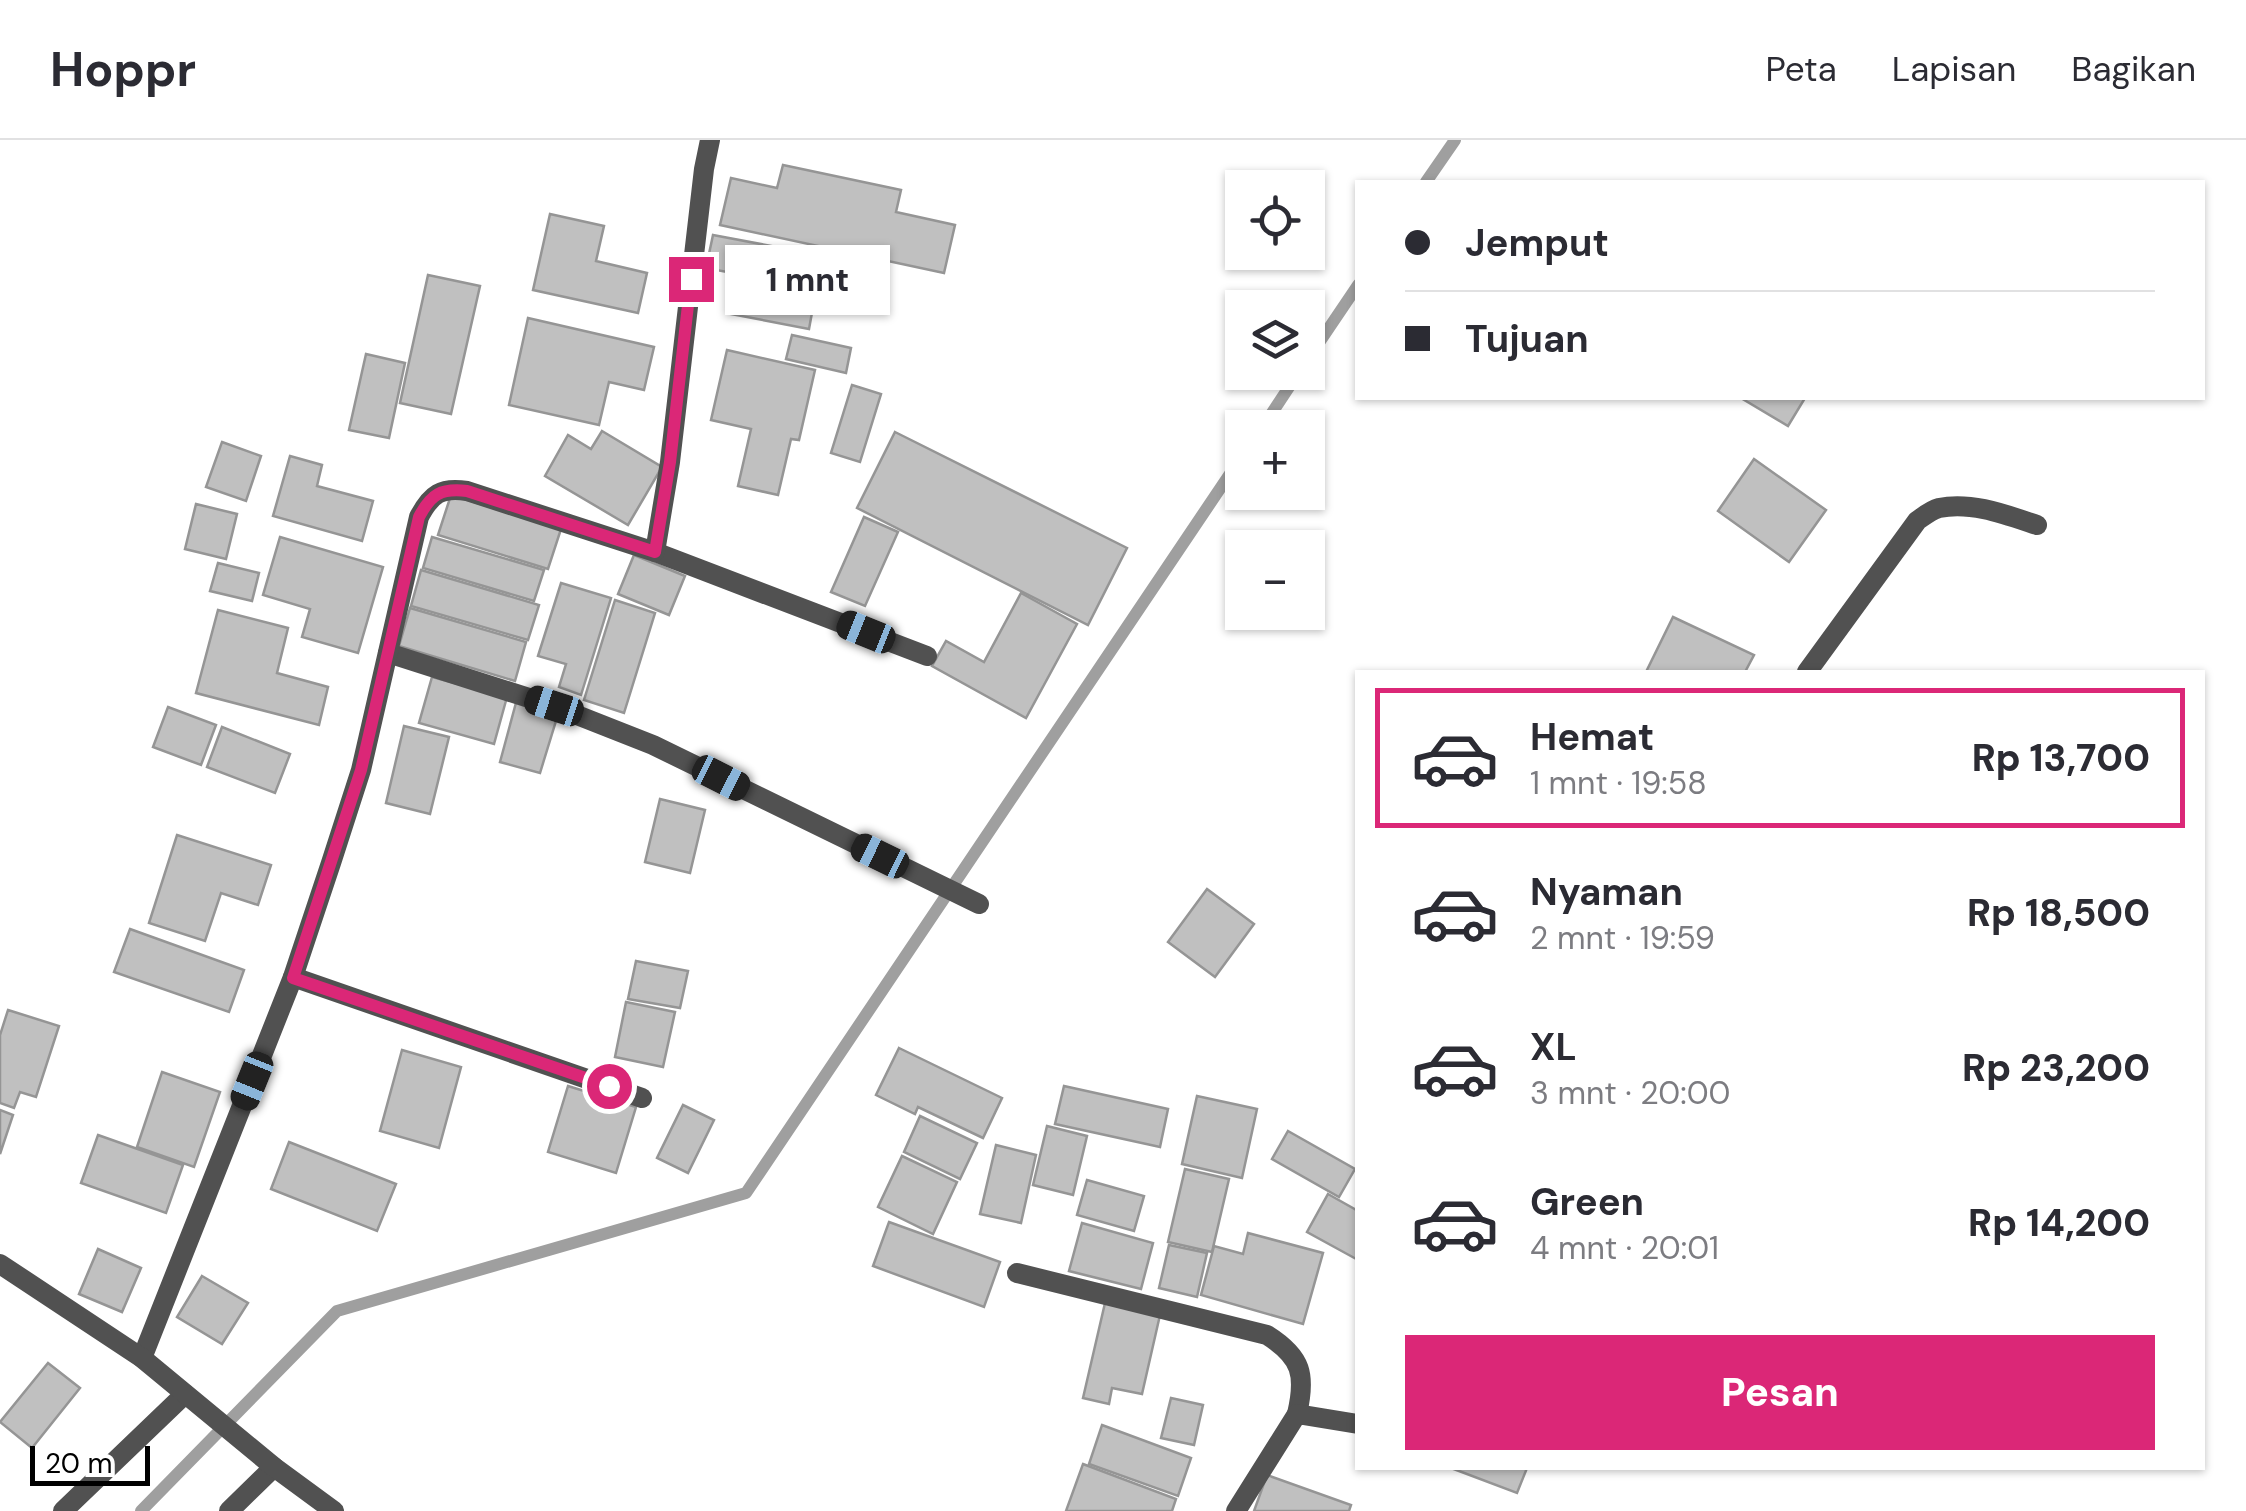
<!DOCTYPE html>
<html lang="id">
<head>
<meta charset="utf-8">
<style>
  body { margin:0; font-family:"DM Sans",sans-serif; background:#f7f7f7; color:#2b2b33; height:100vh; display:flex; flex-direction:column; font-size:38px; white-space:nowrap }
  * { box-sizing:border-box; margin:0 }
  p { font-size:32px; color:#7c7c81 }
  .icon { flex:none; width:55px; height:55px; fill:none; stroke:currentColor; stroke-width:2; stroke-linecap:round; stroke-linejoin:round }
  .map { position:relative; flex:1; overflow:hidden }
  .side { position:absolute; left:1355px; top:530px; width:850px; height:800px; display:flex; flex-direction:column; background:#fff; border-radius:0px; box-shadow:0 2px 8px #0004 }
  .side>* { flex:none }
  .guide { position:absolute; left:1355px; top:40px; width:850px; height:220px; border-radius:0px; box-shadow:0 2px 8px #0004; display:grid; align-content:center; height:220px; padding:0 50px; background:#fff }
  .tools { position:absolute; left:1225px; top:30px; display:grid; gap:20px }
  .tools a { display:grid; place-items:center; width:100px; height:100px; border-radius:0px; background:#fff; box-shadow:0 2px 8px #0004; font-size:50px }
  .scale { position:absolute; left:30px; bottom:25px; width:120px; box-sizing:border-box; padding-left:10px; border:5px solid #000; border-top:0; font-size:28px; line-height:35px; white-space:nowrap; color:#000; -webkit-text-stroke:8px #fff; paint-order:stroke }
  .end { position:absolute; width:45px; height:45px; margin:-22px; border:12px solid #db2777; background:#fff; box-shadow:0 0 0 5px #fff }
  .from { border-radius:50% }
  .bubble { position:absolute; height:70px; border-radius:0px; background:#fff; box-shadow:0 2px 8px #0004; font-size:32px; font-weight:800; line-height:70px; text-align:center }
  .car { position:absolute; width:30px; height:60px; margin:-30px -15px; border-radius:12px; box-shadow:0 0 8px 2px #0007; background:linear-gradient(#222 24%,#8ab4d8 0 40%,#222 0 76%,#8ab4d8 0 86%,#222 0) }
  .guide b { display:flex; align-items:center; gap:35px; height:95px; font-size:38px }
  .guide b+b { border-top:2px solid #e1e1e2 }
  .guide i { width:25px; height:25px; background:#2b2b33 }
  ul { padding:18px 0 0; list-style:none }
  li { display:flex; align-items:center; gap:30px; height:140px; margin:0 20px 15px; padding:0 30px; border:5px solid transparent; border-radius:0px }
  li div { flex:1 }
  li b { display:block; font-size:38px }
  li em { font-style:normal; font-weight:800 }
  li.on { border-color:#db2777 }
  li>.icon { width:90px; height:90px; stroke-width:1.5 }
  .action { display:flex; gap:20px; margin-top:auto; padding:20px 50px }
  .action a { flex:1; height:115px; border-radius:0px; background:#db2777; color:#fff; font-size:40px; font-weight:800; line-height:115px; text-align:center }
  header { display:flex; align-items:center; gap:60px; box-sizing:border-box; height:140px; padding:0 50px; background:#fff; border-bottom:2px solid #e1e1e2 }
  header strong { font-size:48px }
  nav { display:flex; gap:55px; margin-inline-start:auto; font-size:35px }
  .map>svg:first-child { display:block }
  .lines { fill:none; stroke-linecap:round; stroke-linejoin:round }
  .stream { stroke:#9f9f9f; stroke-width:12 }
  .building { fill:#c0c0c0; stroke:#959595; stroke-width:2.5 }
  .minor { stroke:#515151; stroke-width:20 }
  .tertiary { stroke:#515151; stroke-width:20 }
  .route { stroke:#db2777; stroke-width:12 }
</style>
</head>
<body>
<header>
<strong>Hoppr</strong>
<nav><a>Peta</a><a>Lapisan</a><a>Bagikan</a></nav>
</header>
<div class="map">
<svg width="2246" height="1371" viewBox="0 0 2246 1371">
  <rect width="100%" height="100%" fill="#fff"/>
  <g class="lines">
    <g class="stream">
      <polyline points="1426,42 1455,0"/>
      <polyline points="1308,219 1358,145"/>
      <polyline points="1262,288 1299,232"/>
      <polyline points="141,1371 337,1171 746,1053 1242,316"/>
    </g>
  </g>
  <g class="building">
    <polygon points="783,25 901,50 896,72 955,85 944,133 720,85 731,38 777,48"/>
    <polygon points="550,74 604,86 596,121 647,133 638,173 533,150"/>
    <polygon points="713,95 851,121 843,163 821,159 823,150 706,128"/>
    <polygon points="428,135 480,146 451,274 400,263"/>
    <polygon points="738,137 816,151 809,189 731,174"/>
    <polygon points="528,178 654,207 644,250 609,242 599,285 509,265"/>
    <polygon points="792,195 851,208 846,233 786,219"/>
    <polygon points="727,210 815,230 799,300 791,299 778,355 738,346 751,289 711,280"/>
    <polygon points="366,214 405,223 389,298 349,290"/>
    <polygon points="852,245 881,254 860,322 831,313"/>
    <polygon points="1741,258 1805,258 1788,286"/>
    <polygon points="602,291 662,327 628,385 545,336 568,295 591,309"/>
    <polygon points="895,292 1127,408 1088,485 857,368"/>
    <polygon points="222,302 261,316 246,361 206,347"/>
    <polygon points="290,316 322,325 317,346 373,361 362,401 273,376"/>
    <polygon points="1754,319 1826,370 1789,422 1718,371"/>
    <polygon points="451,355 561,389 548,429 438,395"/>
    <polygon points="196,364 237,374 226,419 185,409"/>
    <polygon points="864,377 898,392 865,466 831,452"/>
    <polygon points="280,397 383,427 358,513 302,497 310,469 263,455"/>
    <polygon points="432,397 544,430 534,461 423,428"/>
    <polygon points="634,415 685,436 669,475 618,454"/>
    <polygon points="218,423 259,433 252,461 210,451"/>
    <polygon points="421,430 539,465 528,500 411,466"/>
    <polygon points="561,443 611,458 581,555 559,547 566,524 538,516"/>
    <polygon points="1021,453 1077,484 1026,578 932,526 946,501 984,522"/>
    <polygon points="615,460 655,473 624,573 584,560"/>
    <polygon points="410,468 526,502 515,541 399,506"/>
    <polygon points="218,470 288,488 277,533 328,547 319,585 196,553"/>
    <polygon points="1673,477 1754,515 1745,532 1646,532"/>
    <polygon points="432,537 507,557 494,604 419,583"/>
    <polygon points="517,559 559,571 540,633 500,622"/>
    <polygon points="168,567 216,585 201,625 153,607"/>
    <polygon points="404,586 449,597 430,674 386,663"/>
    <polygon points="222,587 290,614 275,653 207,627"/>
    <polygon points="660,659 705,670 690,733 645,722"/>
    <polygon points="177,695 271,725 258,765 221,753 205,801 149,783"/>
    <polygon points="1207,749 1254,784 1215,837 1168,802"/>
    <polygon points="130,789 244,830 229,872 114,832"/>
    <polygon points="636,821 688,831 680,868 628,859"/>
    <polygon points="626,862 675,872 663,927 615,917"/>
    <polygon points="8,870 59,886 36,957 20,952 14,968 0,963 0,895"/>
    <polygon points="899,908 1002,958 983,998 918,967 915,974 876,955"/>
    <polygon points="402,910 461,927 439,1008 380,991"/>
    <polygon points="162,932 220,952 194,1027 137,1007"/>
    <polygon points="568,946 636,967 616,1033 548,1012"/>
    <polygon points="1064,946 1168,969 1160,1007 1055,984"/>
    <polygon points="1197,956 1257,969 1242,1038 1182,1024"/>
    <polygon points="683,965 714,980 688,1033 657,1018"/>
    <polygon points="0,970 13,975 0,1014"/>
    <polygon points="920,976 977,1003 960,1039 904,1012"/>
    <polygon points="1047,986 1087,996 1073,1055 1033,1045"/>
    <polygon points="1288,991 1355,1029 1339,1057 1272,1019"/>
    <polygon points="98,995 183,1025 166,1073 81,1043"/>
    <polygon points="289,1002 396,1044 377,1091 271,1049"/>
    <polygon points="996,1005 1036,1015 1021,1083 980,1074"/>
    <polygon points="902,1016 957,1042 933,1094 878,1067"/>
    <polygon points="1185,1029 1229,1039 1212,1112 1168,1102"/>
    <polygon points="1087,1040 1144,1056 1134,1091 1077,1075"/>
    <polygon points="1328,1054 1358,1071 1358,1120 1307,1092"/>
    <polygon points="889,1082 1000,1122 984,1167 873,1126"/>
    <polygon points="1082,1083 1153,1103 1141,1149 1069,1131"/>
    <polygon points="1248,1093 1323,1113 1303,1184 1201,1155 1214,1106 1243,1114"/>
    <polygon points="1169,1105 1207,1113 1197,1157 1159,1148"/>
    <polygon points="98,1109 141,1128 122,1172 79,1154"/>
    <polygon points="202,1136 248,1163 222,1204 177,1177"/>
    <polygon points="1105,1163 1160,1175 1142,1254 1112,1248 1109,1264 1083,1258"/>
    <polygon points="48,1223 80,1248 32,1308 0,1282"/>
    <polygon points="1171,1258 1203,1265 1194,1305 1161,1298"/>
    <polygon points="1102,1285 1191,1318 1178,1356 1089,1324"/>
    <polygon points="1083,1324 1176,1359 1172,1371 1066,1371"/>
    <polygon points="1451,1328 1527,1328 1517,1353"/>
    <polygon points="1267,1335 1351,1365 1349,1371 1254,1371"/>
  </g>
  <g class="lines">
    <g class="minor">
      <polyline points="655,412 927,516"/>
      <polyline points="388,513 554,566 653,605 979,764"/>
      <path d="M1807,532L1917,381C1924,376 1931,370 1939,368C1971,361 2007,375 2037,385"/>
      <polyline points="293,837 642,958"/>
      <path d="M1017,1133L1267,1195C1302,1217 1306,1235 1297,1274"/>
      <path d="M142,1218L293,837L331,723L361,630L419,377C431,354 441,347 467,351L655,412L670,322L704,29L710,0"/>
      <polyline points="63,1371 185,1254"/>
      <polyline points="229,1371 274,1327"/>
      <polyline points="1236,1371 1297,1274 1358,1284"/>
    </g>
    <polyline class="tertiary" points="0,1124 142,1218 274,1327 334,1371"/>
  </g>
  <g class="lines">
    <path class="route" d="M609,946L293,838L361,630L419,377C431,354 441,348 467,351L655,412L670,322L691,139"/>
  </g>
</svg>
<div class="tools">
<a><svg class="icon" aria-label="locate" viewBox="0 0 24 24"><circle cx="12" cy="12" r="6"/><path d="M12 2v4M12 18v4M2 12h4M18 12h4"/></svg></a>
<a><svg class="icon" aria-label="layers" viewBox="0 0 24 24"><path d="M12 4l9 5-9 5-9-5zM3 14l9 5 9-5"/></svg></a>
<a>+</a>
<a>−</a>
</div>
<div class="scale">20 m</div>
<i class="end from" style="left:609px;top:946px"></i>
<i class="end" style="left:691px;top:139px"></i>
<div class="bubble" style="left:725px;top:105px;width:165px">1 mnt</div>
<i class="car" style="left:866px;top:492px;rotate:292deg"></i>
<i class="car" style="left:554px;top:566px;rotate:288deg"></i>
<i class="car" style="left:721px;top:638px;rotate:117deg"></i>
<i class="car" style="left:880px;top:716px;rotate:296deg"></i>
<i class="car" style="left:252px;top:941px;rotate:202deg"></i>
<div class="guide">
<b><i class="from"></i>Jemput</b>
<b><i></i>Tujuan</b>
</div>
<section class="side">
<ul>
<li class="on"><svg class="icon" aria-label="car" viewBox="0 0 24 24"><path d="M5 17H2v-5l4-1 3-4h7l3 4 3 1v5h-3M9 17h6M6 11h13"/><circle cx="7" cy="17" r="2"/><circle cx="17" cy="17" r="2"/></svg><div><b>Hemat</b><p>1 mnt · 19:58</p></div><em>Rp 13,700</em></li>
<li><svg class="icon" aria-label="car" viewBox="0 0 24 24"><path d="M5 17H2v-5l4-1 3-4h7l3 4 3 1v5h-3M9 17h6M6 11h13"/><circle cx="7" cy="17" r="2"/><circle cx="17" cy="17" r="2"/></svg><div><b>Nyaman</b><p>2 mnt · 19:59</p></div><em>Rp 18,500</em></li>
<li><svg class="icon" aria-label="car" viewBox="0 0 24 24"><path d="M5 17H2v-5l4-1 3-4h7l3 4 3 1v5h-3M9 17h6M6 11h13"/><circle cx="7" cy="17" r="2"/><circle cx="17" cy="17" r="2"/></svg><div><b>XL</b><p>3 mnt · 20:00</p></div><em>Rp 23,200</em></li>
<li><svg class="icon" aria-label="car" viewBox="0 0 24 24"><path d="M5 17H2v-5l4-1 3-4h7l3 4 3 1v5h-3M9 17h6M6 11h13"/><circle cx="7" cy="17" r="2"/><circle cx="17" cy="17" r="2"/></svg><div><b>Green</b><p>4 mnt · 20:01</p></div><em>Rp 14,200</em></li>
</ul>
<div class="action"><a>Pesan</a></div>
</section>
</div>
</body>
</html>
